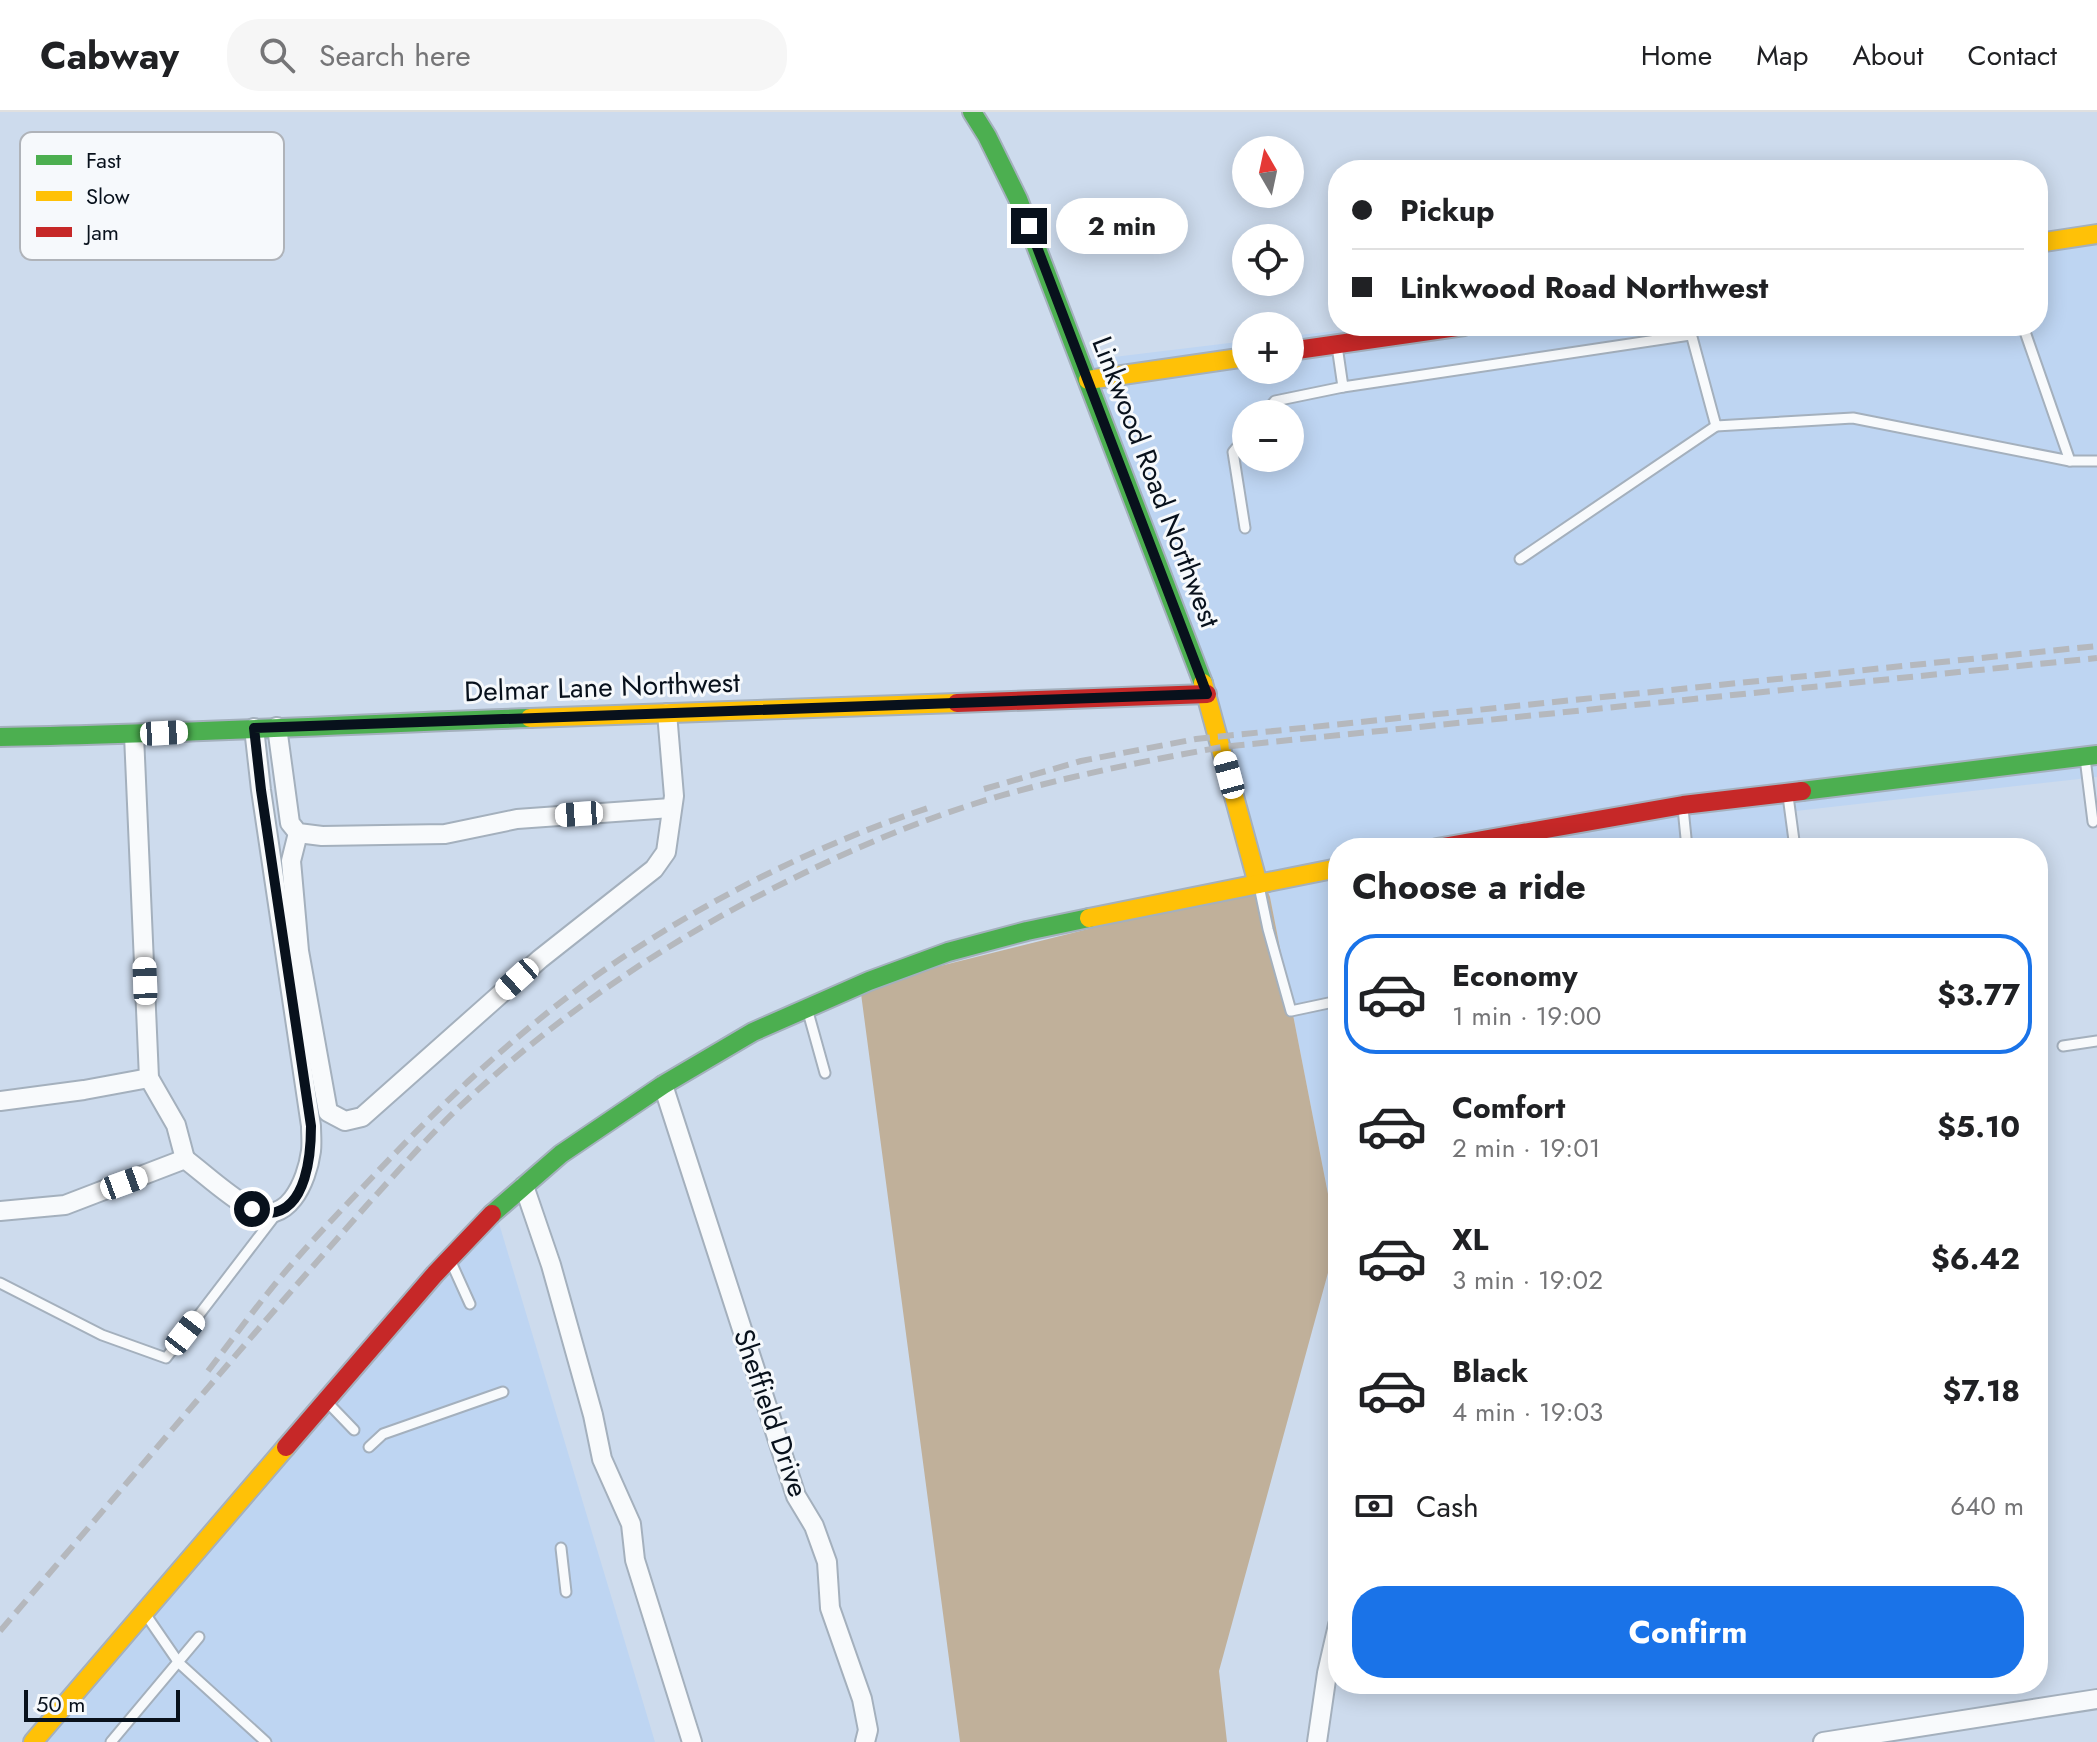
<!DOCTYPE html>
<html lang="en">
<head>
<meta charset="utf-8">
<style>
  body { margin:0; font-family:Jost,sans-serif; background:#f6f6f6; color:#202124; height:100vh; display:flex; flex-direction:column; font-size:30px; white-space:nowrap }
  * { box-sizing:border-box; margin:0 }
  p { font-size:26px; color:#757577 }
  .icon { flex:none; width:44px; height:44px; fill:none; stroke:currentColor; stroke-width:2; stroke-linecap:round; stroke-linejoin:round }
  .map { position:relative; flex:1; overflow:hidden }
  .details { position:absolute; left:1328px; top:726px; width:720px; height:856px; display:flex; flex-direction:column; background:#fff; border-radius:32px; box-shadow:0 4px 20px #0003 }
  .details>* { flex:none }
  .hud { position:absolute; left:1328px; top:48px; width:720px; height:176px; border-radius:32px; box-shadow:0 4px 20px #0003; display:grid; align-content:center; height:176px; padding:0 24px; background:#fff }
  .needle { width:52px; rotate:351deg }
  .fabs { position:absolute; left:1232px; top:24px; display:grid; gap:16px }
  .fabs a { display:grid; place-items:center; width:72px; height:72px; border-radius:50%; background:#fff; box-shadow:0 4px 20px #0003; font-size:40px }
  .scale { position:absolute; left:24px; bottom:20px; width:156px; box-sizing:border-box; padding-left:8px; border:4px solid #08111c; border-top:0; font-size:22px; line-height:28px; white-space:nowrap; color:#08111c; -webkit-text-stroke:6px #f6f9fc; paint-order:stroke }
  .end { position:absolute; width:36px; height:36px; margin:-18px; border:10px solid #08111c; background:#fff; box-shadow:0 0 0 4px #fff }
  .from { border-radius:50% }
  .bubble { position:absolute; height:56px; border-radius:28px; background:#fff; box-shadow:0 4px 20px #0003; font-size:26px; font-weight:700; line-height:56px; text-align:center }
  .car { position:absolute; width:24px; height:48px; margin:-24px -12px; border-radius:10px; box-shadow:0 0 6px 2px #0007; background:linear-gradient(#fff 24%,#345 0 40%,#fff 0 76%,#345 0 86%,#fff 0) }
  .hud b { display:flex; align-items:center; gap:28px; height:76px; font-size:30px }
  .hud b+b { border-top:2px solid #e0e0e0 }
  .hud i { width:20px; height:20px; background:#202124 }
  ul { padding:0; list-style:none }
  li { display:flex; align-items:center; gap:24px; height:120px; margin:0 16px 12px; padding:0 8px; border:4px solid transparent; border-radius:32px }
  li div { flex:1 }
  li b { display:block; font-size:30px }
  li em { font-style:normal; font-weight:700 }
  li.selected { border-color:#1a73e8 }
  li>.icon { width:72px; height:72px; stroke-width:1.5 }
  h2 { padding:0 24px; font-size:36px; line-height:96px }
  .pay { display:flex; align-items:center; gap:20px; height:88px; padding:0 24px; font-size:30px }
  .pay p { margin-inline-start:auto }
  .action { display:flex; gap:16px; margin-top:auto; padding:16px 24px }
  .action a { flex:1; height:92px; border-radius:32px; background:#1a73e8; color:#fff; font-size:32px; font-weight:700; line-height:92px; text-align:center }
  header { display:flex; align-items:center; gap:48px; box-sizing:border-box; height:112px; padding:0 40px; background:#fff; border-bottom:2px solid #e0e0e0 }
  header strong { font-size:38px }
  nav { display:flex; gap:44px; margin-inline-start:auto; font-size:28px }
  .search { width:560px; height:72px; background:#f6f6f6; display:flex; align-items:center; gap:20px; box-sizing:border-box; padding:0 28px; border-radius:32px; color:#757577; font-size:30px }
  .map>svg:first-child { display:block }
  .built { fill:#bed5f2; fill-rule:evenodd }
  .forest { fill:#c0b09a }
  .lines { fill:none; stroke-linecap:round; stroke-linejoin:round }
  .lane-casing { stroke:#a4b0bd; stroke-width:13 }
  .street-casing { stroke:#a4b0bd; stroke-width:22 }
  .fast-casing { stroke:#a4b0bd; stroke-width:22 }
  .slow-casing { stroke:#a4b0bd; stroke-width:22 }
  .jam-casing { stroke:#a4b0bd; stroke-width:22 }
  .lane { stroke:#f8fafc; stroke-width:9 }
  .street { stroke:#f8fafc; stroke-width:18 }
  .fast { stroke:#4caf50; stroke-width:18 }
  .slow { stroke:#ffc107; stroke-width:18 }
  .jam { stroke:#c62828; stroke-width:18 }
  .rail { stroke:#b5b8bd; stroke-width:6; stroke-dasharray:16 8; stroke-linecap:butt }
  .route { stroke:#08111c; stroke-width:10 }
  .labels { text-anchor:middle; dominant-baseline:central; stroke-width:6; stroke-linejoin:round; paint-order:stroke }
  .street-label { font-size:28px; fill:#08111c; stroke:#f6f9fc }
  .key { fill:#f6f9fc; stroke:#afb3b9; stroke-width:2 }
  .key-label { font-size:22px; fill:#08111c }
</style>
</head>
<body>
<header>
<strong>Cabway</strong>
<div class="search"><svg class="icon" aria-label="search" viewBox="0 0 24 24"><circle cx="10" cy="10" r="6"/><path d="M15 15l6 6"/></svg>Search here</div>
<nav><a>Home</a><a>Map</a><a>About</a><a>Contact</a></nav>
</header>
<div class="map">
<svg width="2097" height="1630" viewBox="0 0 2097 1630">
  <rect width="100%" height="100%" fill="#cddbed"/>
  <g class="built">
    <path d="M2097,132V665L1787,700V736H1338L1337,1128L1270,785L1188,562L1089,248L1246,229V258H1290V224L1381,214H2038V138ZM1246,302H1290V346H1246Z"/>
    <polygon points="495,1098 655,1630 26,1630"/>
  </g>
  <polygon class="forest" points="1265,773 1270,785 1337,1128 1219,1559 1227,1630 960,1630 860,874"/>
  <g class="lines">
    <defs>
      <g id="lane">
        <polyline points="1689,214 1716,314 1853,306 2070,349"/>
        <polyline points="2023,214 2070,349 2097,349"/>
        <polyline points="1337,234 1343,275 1690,223"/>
        <polyline points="1264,302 1275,289 1343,275"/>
        <polyline points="1245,416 1233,340 1246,324"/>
        <polyline points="1520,447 1716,314"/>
        <polyline points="2085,646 2093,710"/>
        <polyline points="1788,684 1795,736"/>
        <polyline points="1683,696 1687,736"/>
        <polyline points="1259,774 1268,817 1291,899 1338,889"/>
        <polyline points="808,900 825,961"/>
        <polyline points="2063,934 2097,929"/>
        <polyline points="451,1150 470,1192"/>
        <polyline points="0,1171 102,1223 166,1246 277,1101"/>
        <polyline points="329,1292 354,1318"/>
        <polyline points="369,1335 383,1322 503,1280"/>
        <polyline points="561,1436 566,1480"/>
        <polyline points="146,1503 179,1551 266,1630"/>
        <polyline points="111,1630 199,1525"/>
      </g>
      <g id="street">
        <polyline points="277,615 290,711 298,721 322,724 445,722 517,707 671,696"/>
        <polyline points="134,623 149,966 176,1013 185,1047"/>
        <polyline points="298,721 291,749 299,839 328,1000 345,1009 362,1005 540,847 654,757 666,740 674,684 667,601"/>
        <polyline points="663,973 796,1384 814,1414 827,1450 830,1496 862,1587 868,1618 865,1630"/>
        <polyline points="0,989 84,978 149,966"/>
        <polyline points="524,1074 551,1153 593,1303 602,1347 631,1412 635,1448 692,1630"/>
        <path d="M0,1099L65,1093L185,1047C206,1063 227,1083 250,1096C287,1117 307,1069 311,1039C312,1031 311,1022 311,1014L261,678L254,616"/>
        <polyline points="1317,1630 1327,1561 1338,1513"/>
        <polyline points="1823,1630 2097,1587"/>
      </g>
      <g id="fast">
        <polyline points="972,0 987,24 1018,87 1203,571"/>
        <path d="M0,625C177,622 353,612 530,606"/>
        <polyline points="1802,679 2097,643"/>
        <polyline points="492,1102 561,1042 663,973 753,920 869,869 948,840 1027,819 1089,806"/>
      </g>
      <g id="slow">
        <polyline points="2038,131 2097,122"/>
        <polyline points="1088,268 1246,245"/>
        <polyline points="1203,571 1258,772"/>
        <polyline points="530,606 957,591"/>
        <polyline points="1089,806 1338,756"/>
        <polyline points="33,1630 286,1335"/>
      </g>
      <g id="jam">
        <polyline points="1290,239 1464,214"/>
        <polyline points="957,591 1207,582"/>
        <polyline points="1437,736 1683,693 1802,679"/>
        <polyline points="286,1335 435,1162 492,1102"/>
      </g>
    </defs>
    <use href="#lane" class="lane-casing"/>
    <use href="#street" class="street-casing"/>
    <use href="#fast" class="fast-casing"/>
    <use href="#slow" class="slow-casing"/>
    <use href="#jam" class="jam-casing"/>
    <use href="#lane" class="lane"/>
    <use href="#street" class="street"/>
    <use href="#fast" class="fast"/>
    <use href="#slow" class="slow"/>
    <use href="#jam" class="jam"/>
    <g class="rail">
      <polyline points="984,677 1081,649 1196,627 2097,534"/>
      <path d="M208,1259C228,1233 247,1207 267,1182C297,1144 331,1109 364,1074C446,986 536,901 637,836C728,777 828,729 931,695"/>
      <path d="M0,1519C85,1420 169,1321 254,1222C291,1179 329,1136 367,1093C400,1057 433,1019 469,986C567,896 678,822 798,764C861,733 926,706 993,686C1068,664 1145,649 1222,635L2097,546"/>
    </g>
  </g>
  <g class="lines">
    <path class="route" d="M252,1097C258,1099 264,1102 270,1101C307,1098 311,1041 311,1014L261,678L254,616L1207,582L1029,114"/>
  </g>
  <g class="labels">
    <g class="street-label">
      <text transform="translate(1156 370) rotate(69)">Linkwood Road Northwest</text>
      <text transform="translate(602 575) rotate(-2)">Delmar Lane Northwest</text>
      <text transform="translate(771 1301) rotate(71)">Sheffield Drive</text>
    </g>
  </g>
  <rect x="20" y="20" width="264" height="128" rx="12" class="key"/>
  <rect x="36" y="43" width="36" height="10" fill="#4caf50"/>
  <rect x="36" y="79" width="36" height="10" fill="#ffc107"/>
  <rect x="36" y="115" width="36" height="10" fill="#c62828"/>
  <g class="key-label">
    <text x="86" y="56">Fast</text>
    <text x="86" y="92">Slow</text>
    <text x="86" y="128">Jam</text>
  </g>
</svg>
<div class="fabs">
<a><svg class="needle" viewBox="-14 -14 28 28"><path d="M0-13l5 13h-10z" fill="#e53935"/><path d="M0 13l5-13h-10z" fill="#757577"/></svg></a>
<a><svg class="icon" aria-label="locate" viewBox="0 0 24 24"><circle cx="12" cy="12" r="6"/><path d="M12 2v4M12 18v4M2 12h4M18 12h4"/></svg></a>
<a>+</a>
<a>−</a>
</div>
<div class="scale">50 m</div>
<i class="end from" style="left:252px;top:1097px"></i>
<i class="end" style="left:1029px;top:114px"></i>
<div class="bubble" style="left:1056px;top:86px;width:132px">2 min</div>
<i class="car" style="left:164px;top:621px;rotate:87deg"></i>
<i class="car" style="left:1229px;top:663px;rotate:345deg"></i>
<i class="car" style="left:579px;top:702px;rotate:266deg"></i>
<i class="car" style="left:517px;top:867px;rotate:228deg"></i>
<i class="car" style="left:145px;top:869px;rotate:358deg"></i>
<i class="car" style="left:124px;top:1071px;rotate:70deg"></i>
<i class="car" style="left:185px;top:1221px;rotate:38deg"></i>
<div class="hud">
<b><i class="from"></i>Pickup</b>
<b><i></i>Linkwood Road Northwest</b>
</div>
<section class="details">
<h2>Choose a ride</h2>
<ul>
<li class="selected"><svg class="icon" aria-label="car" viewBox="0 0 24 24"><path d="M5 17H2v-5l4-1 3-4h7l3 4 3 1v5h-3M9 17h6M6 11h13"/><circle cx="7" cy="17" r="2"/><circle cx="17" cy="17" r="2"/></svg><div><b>Economy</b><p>1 min · 19:00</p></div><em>$3.77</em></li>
<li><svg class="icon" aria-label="car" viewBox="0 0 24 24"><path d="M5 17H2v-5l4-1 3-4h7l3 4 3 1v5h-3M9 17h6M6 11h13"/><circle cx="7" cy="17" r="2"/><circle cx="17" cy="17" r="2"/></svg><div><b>Comfort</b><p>2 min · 19:01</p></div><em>$5.10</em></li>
<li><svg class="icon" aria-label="car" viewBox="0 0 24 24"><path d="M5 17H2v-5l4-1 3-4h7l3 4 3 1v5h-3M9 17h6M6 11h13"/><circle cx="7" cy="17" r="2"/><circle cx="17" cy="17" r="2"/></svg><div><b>XL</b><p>3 min · 19:02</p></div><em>$6.42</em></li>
<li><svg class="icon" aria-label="car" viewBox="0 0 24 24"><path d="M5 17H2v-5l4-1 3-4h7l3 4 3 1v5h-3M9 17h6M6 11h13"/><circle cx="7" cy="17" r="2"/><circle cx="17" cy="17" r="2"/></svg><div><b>Black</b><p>4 min · 19:03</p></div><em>$7.18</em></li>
</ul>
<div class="pay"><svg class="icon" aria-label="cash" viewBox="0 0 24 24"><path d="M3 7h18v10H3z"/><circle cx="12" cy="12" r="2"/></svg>Cash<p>640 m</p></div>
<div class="action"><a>Confirm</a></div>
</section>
</div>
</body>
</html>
